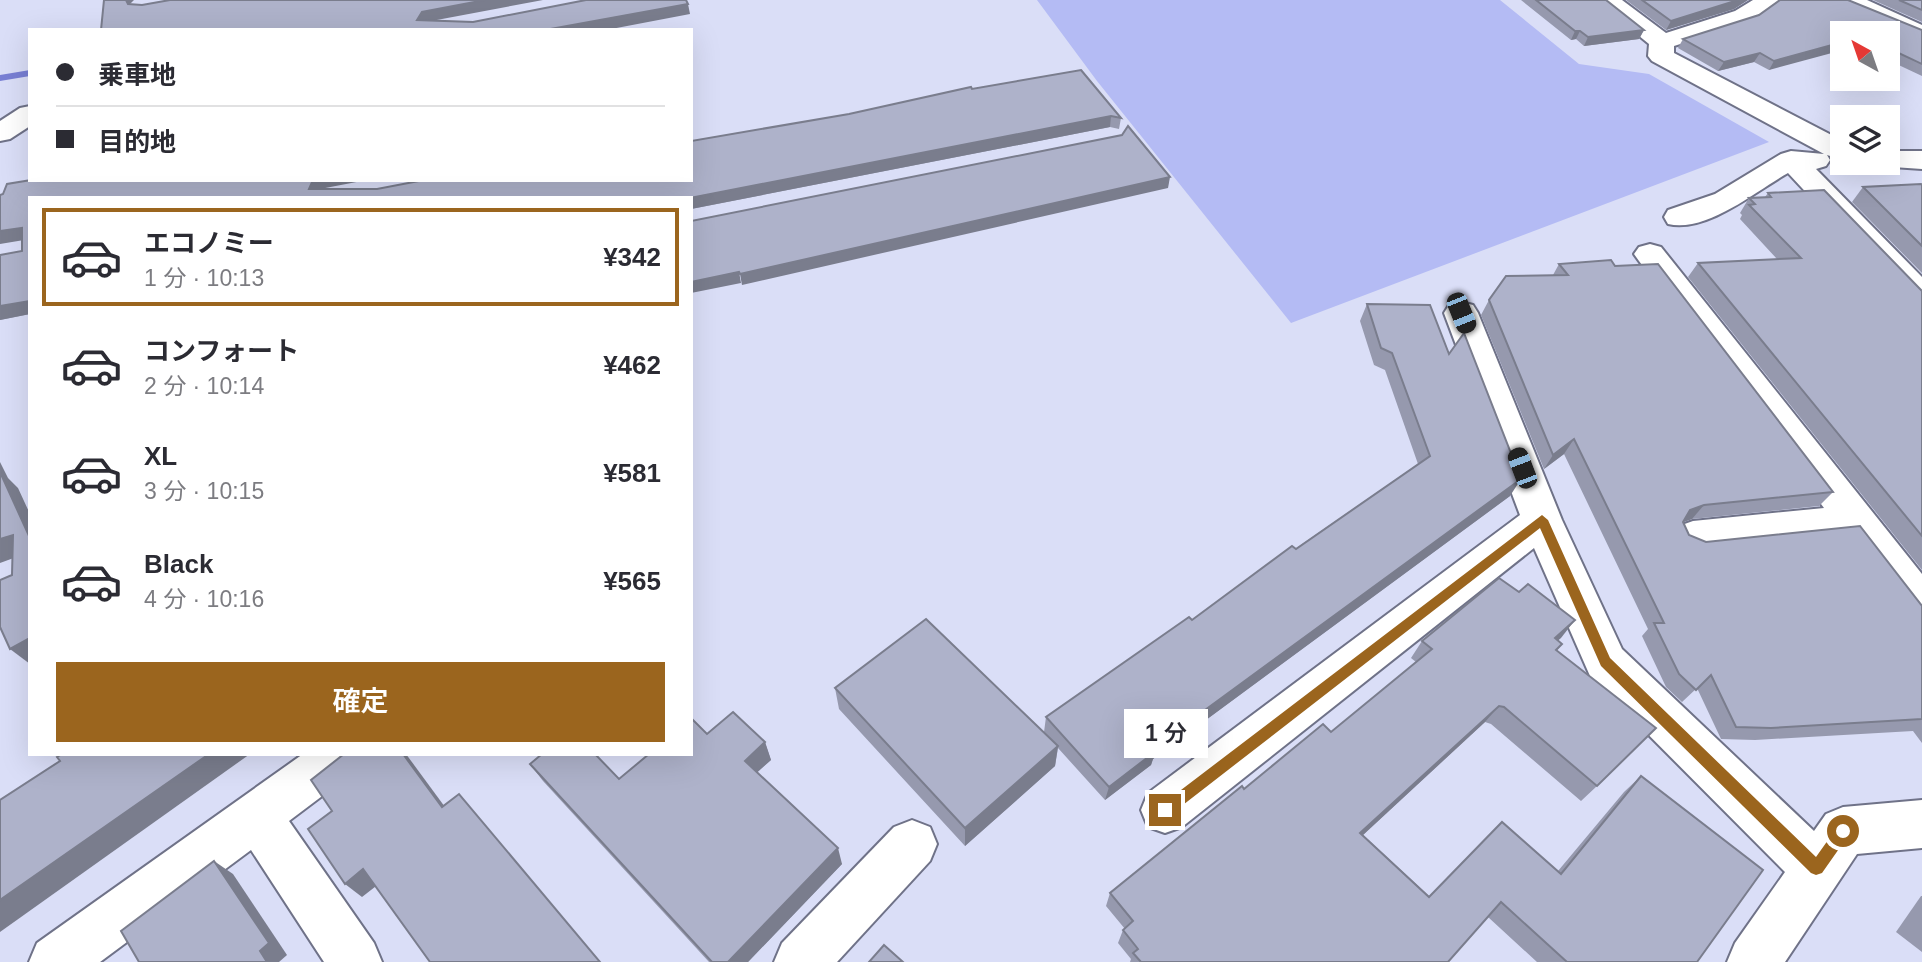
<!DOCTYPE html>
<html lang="ja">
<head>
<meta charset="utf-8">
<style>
  body { margin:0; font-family:Helvetica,"Noto Sans JP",sans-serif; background:#f2f2f3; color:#2b2b33; height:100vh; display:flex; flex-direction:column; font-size:26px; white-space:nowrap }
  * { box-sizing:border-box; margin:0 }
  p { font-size:23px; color:#7c7c81 }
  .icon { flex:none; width:38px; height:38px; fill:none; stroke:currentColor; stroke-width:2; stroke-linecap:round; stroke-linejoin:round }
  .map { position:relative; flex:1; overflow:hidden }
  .drawer { position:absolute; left:28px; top:196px; width:665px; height:560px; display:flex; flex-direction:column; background:#fff; border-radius:0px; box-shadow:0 7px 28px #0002 }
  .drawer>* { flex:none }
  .hud { position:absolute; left:28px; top:28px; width:665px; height:154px; border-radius:0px; box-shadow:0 7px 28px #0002; display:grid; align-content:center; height:154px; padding:0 28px; background:#fff }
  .needle { width:46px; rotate:320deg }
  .fabs { position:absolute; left:1830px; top:21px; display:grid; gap:14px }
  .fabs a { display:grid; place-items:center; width:70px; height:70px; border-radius:0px; background:#fff; box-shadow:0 7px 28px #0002; font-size:35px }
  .end { position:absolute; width:32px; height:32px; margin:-16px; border:9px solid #9b651e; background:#fff; box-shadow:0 0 0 4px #fff }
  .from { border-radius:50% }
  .bubble { position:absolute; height:49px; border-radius:0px; background:#fff; box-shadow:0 7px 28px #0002; font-size:23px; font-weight:600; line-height:49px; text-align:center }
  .car { position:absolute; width:21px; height:42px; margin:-21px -10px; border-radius:9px; box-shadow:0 0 5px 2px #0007; background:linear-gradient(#222 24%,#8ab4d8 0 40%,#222 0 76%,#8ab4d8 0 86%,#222 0) }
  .hud b { display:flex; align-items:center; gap:24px; height:66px; font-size:26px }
  .hud b+b { border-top:2px solid #e1e1e2 }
  .hud i { width:18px; height:18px; background:#2b2b33 }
  ul { padding:12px 0 0; list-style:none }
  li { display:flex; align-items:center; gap:21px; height:98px; margin:0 14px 10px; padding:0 14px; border:4px solid transparent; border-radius:0px }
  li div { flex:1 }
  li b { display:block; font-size:26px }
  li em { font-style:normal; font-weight:600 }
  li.selected { border-color:#9b651e }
  li>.icon { width:63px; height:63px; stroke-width:1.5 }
  .button { display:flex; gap:14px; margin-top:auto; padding:14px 28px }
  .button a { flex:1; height:80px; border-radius:0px; background:#9b651e; color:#fff; font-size:28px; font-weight:600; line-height:80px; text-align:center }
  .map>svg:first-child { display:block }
  .green { fill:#b4bbf4 }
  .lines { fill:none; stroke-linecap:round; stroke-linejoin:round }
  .stream { fill:#787fd4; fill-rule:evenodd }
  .minor-casing { stroke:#6f7288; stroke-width:4 }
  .minor { fill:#fff; fill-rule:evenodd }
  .wall { fill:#9699ae }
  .shaded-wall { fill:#7a7d8d }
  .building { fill:#aeb2ca; stroke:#7a7d8d; stroke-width:2 }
  .route { fill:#9b651e }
</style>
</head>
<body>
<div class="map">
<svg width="1922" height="962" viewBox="0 0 1922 962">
  <rect width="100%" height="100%" fill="#dadef7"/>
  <polygon class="green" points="1037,0 1500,0 1579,64 1649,74 1769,142 1291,323 1097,81"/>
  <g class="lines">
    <polygon class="stream" points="30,70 30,76 0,81 0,75"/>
    <defs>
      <g id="minor">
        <path d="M1595,0H1622L1666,33L1735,11L1753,0H1782L1753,21L1674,46V53L1843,141V160L1827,155L1830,160L1826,166L1816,169L1922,277V307L1910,304L1788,173C1756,191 1707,233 1668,224L1664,217L1668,210L1715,194L1781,154L1791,151L1824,154L1652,61L1648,56L1649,44Z"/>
        <polygon points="1836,0 1867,0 1922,25 1922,41 1840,5"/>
        <polygon points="30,106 30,126 10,139 0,141 0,121 20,108"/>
        <polygon points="1888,151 1922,151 1922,169 1878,166 1876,163 1888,163"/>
        <polygon points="1650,244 1661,247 1922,574 1922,623 1907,618 1846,537 1693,553 1679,548 1673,537 1679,526 1693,521 1824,508 1639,261 1634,254 1639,247"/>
        <polygon points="1461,302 1473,305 1478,313 1562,520 1622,649 1814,831 1826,814 1843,807 1922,800 1922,848 1857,854 1785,962 1727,962 1735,943 1785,872 1590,676 1534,548 1182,827 1165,833 1148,827 1141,810 1148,793 1520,515 1444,313 1449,305"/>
        <polygon points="303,754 364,754 358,769 289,821 374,943 382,962 324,962 251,850 100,962 29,962 37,943"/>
        <polygon points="912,820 930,827 937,844 930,861 837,962 774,962 782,943 894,827"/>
      </g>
    </defs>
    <use href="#minor" class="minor-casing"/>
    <use href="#minor" class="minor"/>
  </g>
  <g class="wall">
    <polygon points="1521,0 1606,0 1644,30 1639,39 1584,46 1576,39 1571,40"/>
    <polygon points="1626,0 1748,0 1734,9 1666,30"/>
    <polygon points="1873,0 1922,0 1922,22"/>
    <polygon points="1922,30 1922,76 1888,60 1888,33 1843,33 1769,70 1754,62 1718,71 1678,48 1683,39"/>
    <polygon points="972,89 1121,118 1119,129 1110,127 691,209 691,198 30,198 30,314 0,320 0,255 22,251 22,240 3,194 323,189 377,189 691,180 849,114"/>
    <polygon points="1922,185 1922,273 1852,202 1863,187"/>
    <polygon points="1768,193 1922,291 1922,570 1688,277 1698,263 1777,259 1740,219 1742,215 1740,213 1749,198 1765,197"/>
    <polygon points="1559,264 1615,266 1833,492 1819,506 1692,519 1683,522 1689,535 1706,542 1922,606 1922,743 1913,731 1755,740 1721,739 1697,688 1682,702 1666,687 1642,636 1648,629 1564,454 1544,469 1481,315 1489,300 1553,275"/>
    <polygon points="1367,304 1449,354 1510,496 1153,759 1151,765 1105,800 1058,748 1055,766 965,846 839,709 835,688 1044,732 1046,717 1192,620 1418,464 1385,370 1374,365 1360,321"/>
    <polygon points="1519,592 1575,620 1558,640 1562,644 1557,650 1597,786 1581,801 1491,724 1485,722 1363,835 1429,896 1558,871 1624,792 1641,776 1697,962 1537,962 1488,917 1448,962 1130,962 1131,959 1118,943 1123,930 1125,929 1106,906 1110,893 1244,789 1331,732 1416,662 1411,658 1422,641"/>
    <polygon points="707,734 765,742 771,760 757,772 842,864 748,962 709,962 543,781 530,764 619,779"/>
    <polygon points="1921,896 1922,896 1922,952 1896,932"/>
  </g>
  <g class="shaded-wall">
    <polygon points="126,0 134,0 129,5"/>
    <polygon points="485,0 543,0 426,22 417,20 422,12"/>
    <polygon points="1738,0 1748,0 1734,9 1666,30 1671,21"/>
    <polygon points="688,4 690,14 606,30 545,30"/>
    <polygon points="1644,30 1639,39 1584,46 1588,37"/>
    <polygon points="1575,31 1580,31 1576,39 1571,40"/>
    <polygon points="1843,42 1843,50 1769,70 1774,61"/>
    <polygon points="1760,53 1754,62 1718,71 1724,62"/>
    <polygon points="1111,116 1110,127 691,209 691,198"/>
    <polygon points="1170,177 1168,188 742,285 740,274"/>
    <polygon points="313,180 367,180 320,189 309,189"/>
    <polygon points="22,228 30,239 0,244 0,231"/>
    <polygon points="739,272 741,283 691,293 691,282"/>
    <polygon points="30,301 30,314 0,320 0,306"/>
    <polygon points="1574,439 1564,454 1544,469 1553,455"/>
    <polygon points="0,462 8,478 18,488 30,514 30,538 0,478"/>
    <polygon points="1521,479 1510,496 1153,759 1151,765 1105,800 1109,787 1153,748"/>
    <polygon points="1704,505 1692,519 1678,524 1690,510"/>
    <polygon points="13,535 30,552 0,563 0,539"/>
    <polygon points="1575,620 1561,638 1541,655 1555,638"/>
    <polygon points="30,638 30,664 10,649"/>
    <polygon points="1499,706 1485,722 1350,847 1360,833"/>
    <polygon points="765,742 771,760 751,778 745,761"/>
    <polygon points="1058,746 1055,766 965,846 965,828"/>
    <polygon points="209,754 250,754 0,932 0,900"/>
    <polygon points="403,754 406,754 456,822 442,807"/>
    <polygon points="838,848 842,864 748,962 728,962"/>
    <polygon points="214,861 233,874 287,955 279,962 267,962 260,951"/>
    <polygon points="363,869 380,883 362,897 345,884"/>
  </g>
  <g class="building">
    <polygon points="104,0 126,0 128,4 142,5 170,0 485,0 422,12 417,20 473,22 586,0 686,0 688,4 545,30 101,30"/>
    <polygon points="1536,0 1606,0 1644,30 1588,37 1580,31 1575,31"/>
    <polygon points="1642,0 1738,0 1671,21"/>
    <polygon points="1780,0 1848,0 1922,30 1922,64 1888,48 1888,33 1843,33 1843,42 1774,61 1760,53 1724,62 1683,39 1759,15"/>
    <polygon points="1899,0 1922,0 1922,10"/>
    <polygon points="1081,70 1121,118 1111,116 690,198 30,198 30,301 0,306 0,255 22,251 22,228 0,231 0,195 3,194 7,184 31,180 313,180 309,189 377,189 424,180 691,180 691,141 849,114 971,87 972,89"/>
    <polygon points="1128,126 1170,177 740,274 739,272 691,282 691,221 1122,135"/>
    <polygon points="1921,184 1922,185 1922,246 1863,187"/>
    <polygon points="1824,190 1922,291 1922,536 1698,263 1801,258 1749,205 1755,204 1749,198 1771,197 1768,193"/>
    <polygon points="1611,260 1615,266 1658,264 1833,492 1704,505 1690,510 1683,522 1689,535 1706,542 1860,526 1922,606 1922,719 1771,728 1736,727 1711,675 1696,690 1679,674 1654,623 1664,623 1574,439 1553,455 1489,300 1506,276 1568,275 1559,264"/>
    <polygon points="1367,304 1430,305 1449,354 1464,333 1521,479 1153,748 1156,751 1109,787 1046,717 1189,617 1192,620 1292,546 1296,549 1430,456 1392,353 1381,348"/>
    <polygon points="0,472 30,538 30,638 10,649 0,627 0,580 12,575 13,535 0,539"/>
    <polygon points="1499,578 1519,592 1528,584 1575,620 1555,638 1562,644 1556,650 1656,728 1597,786 1504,707 1499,706 1360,833 1429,897 1502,822 1561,874 1641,776 1763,870 1697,962 1567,962 1501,902 1448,962 1141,962 1133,953 1138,949 1123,930 1133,921 1110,893 1242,786 1244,789 1323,724 1331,732 1432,649 1422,641"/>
    <polygon points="926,619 1058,746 965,828 835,688"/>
    <polygon points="733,712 765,742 745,761 838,848 728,962 712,962 530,764 542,754 595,754 619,779 649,754 691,754 691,719 692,719 707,734"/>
    <polygon points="62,754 209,754 0,900 0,800 60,761 57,757"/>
    <polygon points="344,754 403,754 442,807 459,794 600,962 430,962 363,869 345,884 308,829 332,811 311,780"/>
    <polygon points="214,861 269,943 260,951 267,962 139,962 121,931"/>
    <polygon points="884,945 903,962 869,962"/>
  </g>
  <polygon class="route" points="1542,515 1548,520 1610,658 1816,857 1838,826 1848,826 1851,831 1848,836 1822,873 1816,875 1811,873 1601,666 1540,528 1170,815 1160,815 1157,810 1160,806"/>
</svg>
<div class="fabs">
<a><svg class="needle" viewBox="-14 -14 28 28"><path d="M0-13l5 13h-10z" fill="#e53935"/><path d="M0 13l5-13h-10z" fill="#7c7c81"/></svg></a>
<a><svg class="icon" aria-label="layers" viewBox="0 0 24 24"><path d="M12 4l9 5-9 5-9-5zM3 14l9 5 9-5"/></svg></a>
</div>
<i class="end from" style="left:1843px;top:831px"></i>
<i class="end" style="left:1165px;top:810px"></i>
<div class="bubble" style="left:1124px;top:709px;width:84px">1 分</div>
<i class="car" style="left:1461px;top:313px;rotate:158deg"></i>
<i class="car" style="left:1522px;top:468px;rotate:339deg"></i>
<div class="hud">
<b><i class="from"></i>乗車地</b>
<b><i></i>目的地</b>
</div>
<section class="drawer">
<ul>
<li class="selected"><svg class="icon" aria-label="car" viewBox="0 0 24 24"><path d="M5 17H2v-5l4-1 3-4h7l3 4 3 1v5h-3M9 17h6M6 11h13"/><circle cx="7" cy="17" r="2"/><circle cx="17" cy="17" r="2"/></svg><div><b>エコノミー</b><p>1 分 · 10:13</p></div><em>¥342</em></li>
<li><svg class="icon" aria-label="car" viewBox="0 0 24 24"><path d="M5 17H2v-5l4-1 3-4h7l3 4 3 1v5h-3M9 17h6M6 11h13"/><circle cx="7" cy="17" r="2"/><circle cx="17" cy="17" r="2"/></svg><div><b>コンフォート</b><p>2 分 · 10:14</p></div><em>¥462</em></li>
<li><svg class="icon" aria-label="car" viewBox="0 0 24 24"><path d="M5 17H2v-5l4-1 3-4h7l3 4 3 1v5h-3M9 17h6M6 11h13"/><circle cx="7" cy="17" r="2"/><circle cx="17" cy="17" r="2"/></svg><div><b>XL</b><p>3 分 · 10:15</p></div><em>¥581</em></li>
<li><svg class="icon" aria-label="car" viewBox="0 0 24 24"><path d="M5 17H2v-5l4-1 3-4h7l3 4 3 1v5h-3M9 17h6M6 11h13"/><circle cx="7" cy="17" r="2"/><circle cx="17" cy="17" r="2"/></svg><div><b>Black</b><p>4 分 · 10:16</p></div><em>¥565</em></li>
</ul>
<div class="button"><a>確定</a></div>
</section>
</div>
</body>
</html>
